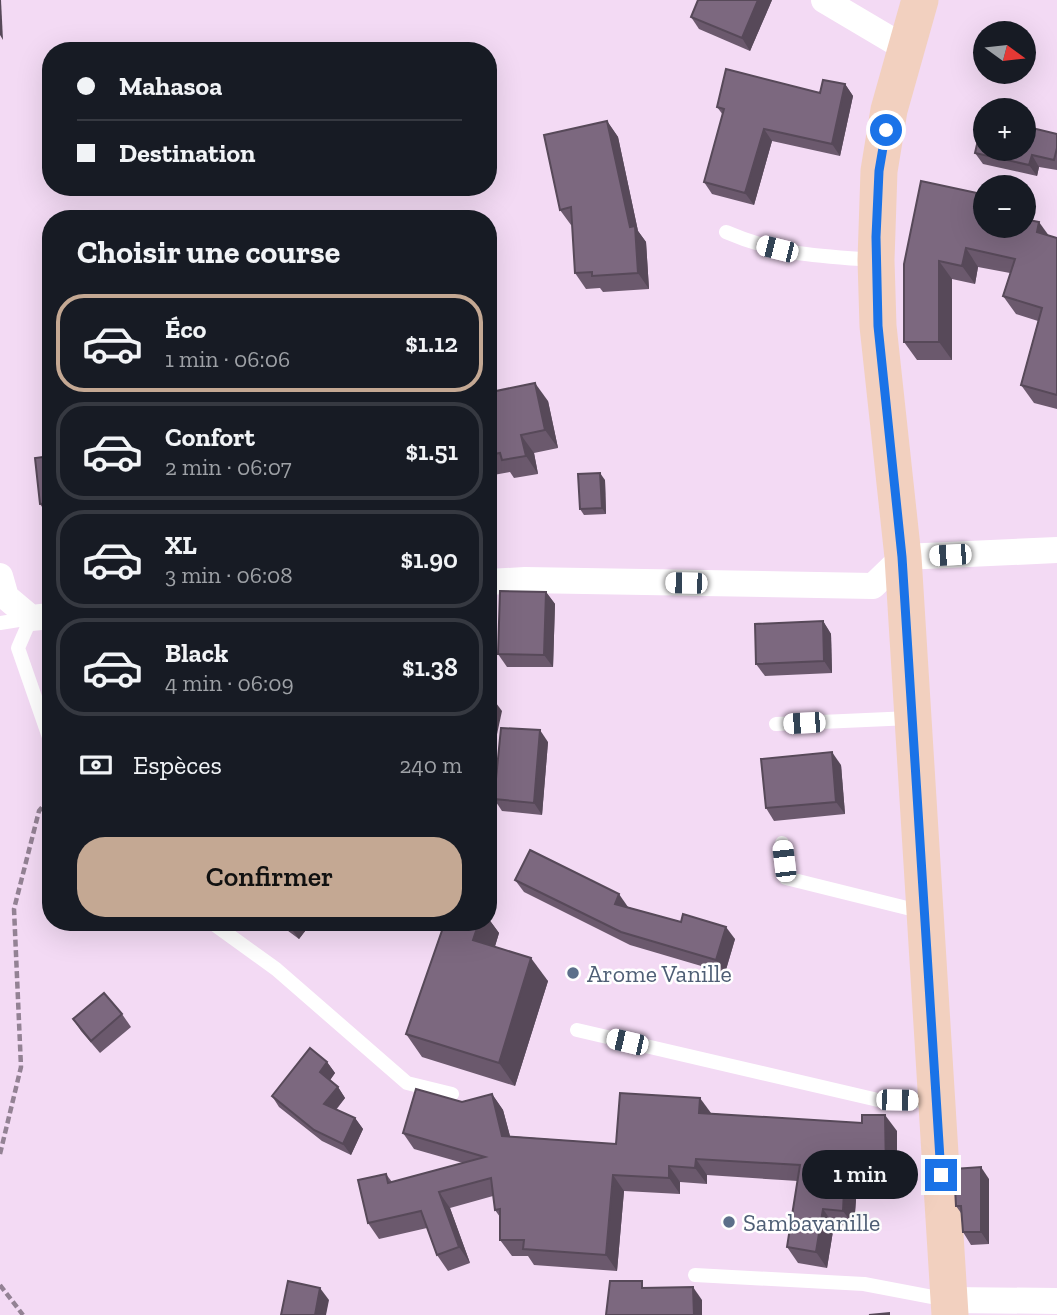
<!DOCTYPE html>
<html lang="fr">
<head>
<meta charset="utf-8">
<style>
  body { margin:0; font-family:"Zilla Slab",serif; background:#242831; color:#f1f3f6; height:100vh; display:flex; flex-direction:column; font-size:26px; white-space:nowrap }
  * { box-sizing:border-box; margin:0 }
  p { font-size:23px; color:#9ea1a6 }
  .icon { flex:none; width:38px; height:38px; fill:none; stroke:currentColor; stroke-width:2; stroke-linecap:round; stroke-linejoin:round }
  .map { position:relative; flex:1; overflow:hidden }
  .panel { position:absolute; left:42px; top:210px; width:455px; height:721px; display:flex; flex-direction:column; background:#171b24; border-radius:28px; box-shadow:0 7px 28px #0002 }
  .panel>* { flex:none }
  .banner { position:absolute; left:42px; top:42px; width:455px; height:154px; border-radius:28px; box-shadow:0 7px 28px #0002; display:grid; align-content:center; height:154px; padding:0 35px; background:#171b24 }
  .needle { width:46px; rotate:105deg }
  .fabs { position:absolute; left:973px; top:21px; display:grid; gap:14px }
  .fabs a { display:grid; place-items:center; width:63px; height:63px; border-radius:50%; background:#171b24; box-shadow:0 7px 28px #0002; font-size:35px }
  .end { position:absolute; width:32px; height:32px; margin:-16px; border:9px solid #1a73e8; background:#fff; box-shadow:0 0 0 4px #fff }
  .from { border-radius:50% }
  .bubble { position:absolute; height:49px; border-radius:24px; background:#171b24; box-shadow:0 7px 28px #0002; font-size:23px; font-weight:600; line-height:49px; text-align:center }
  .car { position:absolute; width:21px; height:42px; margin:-21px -10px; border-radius:9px; box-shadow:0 0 5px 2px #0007; background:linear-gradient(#fff 24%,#345 0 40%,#fff 0 76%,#345 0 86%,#fff 0) }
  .banner b { display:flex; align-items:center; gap:24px; height:66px; font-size:26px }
  .banner b+b { border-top:2px solid #363941 }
  .banner i { width:18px; height:18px; background:#f1f3f6 }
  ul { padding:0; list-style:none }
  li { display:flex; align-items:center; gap:21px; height:98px; margin:0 14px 10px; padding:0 21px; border:4px solid #363941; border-radius:28px }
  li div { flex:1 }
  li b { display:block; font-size:26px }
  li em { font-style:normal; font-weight:600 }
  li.current { border-color:#c4a893 }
  li>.icon { width:63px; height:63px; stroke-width:1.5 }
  h2 { padding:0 35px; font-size:32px; line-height:84px }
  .pay { display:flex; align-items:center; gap:18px; height:77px; padding:0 35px; font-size:26px }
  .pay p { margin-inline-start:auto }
  .cta { display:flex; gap:14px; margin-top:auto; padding:14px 35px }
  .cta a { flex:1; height:80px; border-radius:28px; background:#c4a893; color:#111; font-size:28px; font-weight:600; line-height:80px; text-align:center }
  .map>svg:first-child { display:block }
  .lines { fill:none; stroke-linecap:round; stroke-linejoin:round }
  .path { stroke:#938294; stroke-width:4.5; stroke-dasharray:7 3.5; stroke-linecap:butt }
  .lane { stroke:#fff; stroke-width:14 }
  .street { stroke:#fff; stroke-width:26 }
  .secondary { stroke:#f2d0bf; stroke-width:37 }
  .wall { fill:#6b596d }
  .shaded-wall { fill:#574959 }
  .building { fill:#7c687f; stroke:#574959; stroke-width:2 }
  .route { stroke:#1a73e8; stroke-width:9 }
  .service-dot { fill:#5c6f8a; stroke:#fff; stroke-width:2.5 }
  .labels { text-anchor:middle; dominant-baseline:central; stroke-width:5; stroke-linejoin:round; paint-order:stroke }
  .service-label { font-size:24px; fill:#4e5e75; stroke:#fff; text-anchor:start }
</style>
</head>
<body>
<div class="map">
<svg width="1057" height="1315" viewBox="0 0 1057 1315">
  <rect width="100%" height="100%" fill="#f3daf4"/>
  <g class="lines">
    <g class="path">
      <polyline points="0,1154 21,1067 14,909 39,811 51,796"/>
      <polyline points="0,1285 23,1315"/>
    </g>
    <g class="lane">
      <path d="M726,232C779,255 818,256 875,260"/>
      <polyline points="31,618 18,648 51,743"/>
      <polyline points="0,623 31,618"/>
      <polyline points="776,724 911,718"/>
      <polyline points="782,843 786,878 923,912"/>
      <polyline points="211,922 276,969 407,1083 452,1094"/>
      <polyline points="577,1030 878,1100 935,1101"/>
      <polyline points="695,1275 864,1284 948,1300"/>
    </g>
    <g class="street">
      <polyline points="824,0 905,48"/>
      <polyline points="0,576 6,597 31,618 51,616"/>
      <polyline points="488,582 525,580 873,586 903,557 1057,550"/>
      <polyline points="949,1300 1057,1301"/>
    </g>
    <polyline class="secondary" points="920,0 889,110 879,171 876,260 878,326 903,557 950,1315"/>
  </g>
  <g class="wall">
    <polygon points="772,0 750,51 699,29 691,17"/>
    <polygon points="845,84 853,96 840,156 772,141 754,205 712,194 704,182 723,115 717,107 820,93"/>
    <polygon points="607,121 618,137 638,231 646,242 649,289 603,292 600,288 586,289 575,273 572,225 571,225 560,210"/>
    <polygon points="1057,134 1057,170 1039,167 1037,176 983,164 975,153"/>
    <polygon points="921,181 977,193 985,204 985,226 1048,235 1057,238 1057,409 1034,403 1021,385 1038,321 1016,314 1003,296 1010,273 978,267 975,284 952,279 952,360 917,360 904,342"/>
    <polygon points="488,380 496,391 548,401 558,448 534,453 538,474 514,478 510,472 488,476"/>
    <polygon points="51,456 51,520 40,504"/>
    <polygon points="605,480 606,514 584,515 580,509"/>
    <polygon points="546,592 555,604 553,667 507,667 498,654"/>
    <polygon points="823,621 831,634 832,673 765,676 756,664"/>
    <polygon points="548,742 542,815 502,811 494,799"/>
    <polygon points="841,765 845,814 774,821 766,808"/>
    <polygon points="515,880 628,907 735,939 725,973 630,945 524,892"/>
    <polygon points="488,918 499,933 495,946 548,981 515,1086 422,1057 406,1034 488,922"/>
    <polygon points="276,922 312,922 299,939"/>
    <polygon points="122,1014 131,1027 100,1053 81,1031 73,1019"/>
    <polygon points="327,1062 335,1073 330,1080 338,1087 345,1098 336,1110 355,1118 363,1129 351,1155 322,1141 279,1107 272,1096"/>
    <polygon points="492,1094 503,1110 510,1136 616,1144 711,1113 897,1131 897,1185 857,1186 854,1226 834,1225 827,1268 798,1263 787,1247 798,1181 707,1175 707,1184 680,1182 680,1194 624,1191 617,1271 534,1265 528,1256 512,1256 500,1240 500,1217 495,1210 493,1196 450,1208 470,1263 448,1271 437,1255 427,1228 379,1239 368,1223 386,1174 392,1182 463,1163 414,1149 403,1133 462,1102"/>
    <polygon points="989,1179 989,1244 971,1245 963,1232 961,1213 956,1206"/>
  </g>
  <g class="shaded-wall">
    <polygon points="0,0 1,0 3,40 0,35"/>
    <polygon points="758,0 772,0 750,51 742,38"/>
    <polygon points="845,84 853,96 840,156 832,144"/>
    <polygon points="607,121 618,137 638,231 646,242 649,289 638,273 630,227"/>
    <polygon points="764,129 772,141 754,205 745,193"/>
    <polygon points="1032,155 1039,167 1037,176 1029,165"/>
    <polygon points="977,193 985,204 985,224 974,208"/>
    <polygon points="1039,222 1052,240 1037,232"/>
    <polygon points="966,248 978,267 975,284 962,266"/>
    <polygon points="939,261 952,279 952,360 939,342"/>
    <polygon points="488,380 501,398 491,392"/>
    <polygon points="535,383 548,401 558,448 545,430"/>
    <polygon points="521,435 534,453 538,474 526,456"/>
    <polygon points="600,473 605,480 606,514 602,508"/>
    <polygon points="546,592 555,604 553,667 544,655"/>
    <polygon points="823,621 831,634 832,673 824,661"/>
    <polygon points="488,676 495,686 490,708 488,706"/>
    <polygon points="493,699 502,711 493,753 488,747 488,721"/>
    <polygon points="540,730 548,742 542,815 534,803"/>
    <polygon points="832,752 841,765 845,814 836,802"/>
    <polygon points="619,894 628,907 624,916 615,904"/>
    <polygon points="488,918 499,933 490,963 473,940 479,922 488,922"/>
    <polygon points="294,922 312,922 299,939 290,927"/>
    <polygon points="726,927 735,939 725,973 716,960"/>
    <polygon points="531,958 548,981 515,1086 499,1063"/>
    <polygon points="327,1062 335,1073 328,1083 320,1072"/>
    <polygon points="338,1087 345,1098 331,1115 324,1104"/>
    <polygon points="492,1094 503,1110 514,1151 502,1136"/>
    <polygon points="700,1098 711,1113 710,1129 699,1113"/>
    <polygon points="885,1115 897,1131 897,1185 886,1170"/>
    <polygon points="355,1118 363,1129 351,1155 343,1144"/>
    <polygon points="696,1159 707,1175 707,1184 695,1168"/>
    <polygon points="669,1166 680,1182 680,1194 669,1178"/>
    <polygon points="981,1167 989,1179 989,1244 981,1232"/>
    <polygon points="845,1170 857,1186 854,1226 843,1211"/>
    <polygon points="613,1175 624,1191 617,1271 606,1255"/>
    <polygon points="439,1192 450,1208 470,1263 459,1247"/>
    <polygon points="823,1209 834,1225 827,1268 816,1252"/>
    <polygon points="693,1287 702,1300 702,1315 694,1315"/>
    <polygon points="320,1288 329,1300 326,1315 315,1315"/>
  </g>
  <g class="building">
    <polygon points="698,0 758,0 742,38 691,17"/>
    <polygon points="726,69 820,93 823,80 845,84 832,144 764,129 745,193 704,182 724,109 717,107"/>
    <polygon points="983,118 985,118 985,149 1024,149 1024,126 1057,134 1057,148 1054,160 1032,155 1029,165 975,153"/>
    <polygon points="607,121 630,227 635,226 638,273 592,276 592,272 575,273 571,207 560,210 544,135"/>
    <polygon points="921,181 977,193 974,208 985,211 985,226 1024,226 1024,219 1039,222 1037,232 1057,238 1057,395 1021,385 1042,308 1003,296 1015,259 966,248 962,266 939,261 939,342 904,342 904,264"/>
    <polygon points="488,381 491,392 535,383 545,430 521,435 526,456 502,460 500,453 488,455"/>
    <polygon points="51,456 51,503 40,504 35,458"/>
    <polygon points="600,473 602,508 580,509 578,474"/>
    <polygon points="500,591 546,592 544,655 498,654"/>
    <polygon points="823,621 824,661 756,664 755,624"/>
    <polygon points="488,698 493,699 488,721"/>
    <polygon points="501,728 540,730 534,803 494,799"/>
    <polygon points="832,752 836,802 766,808 761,759"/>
    <polygon points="530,850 619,894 615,904 681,922 683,914 726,927 716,960 621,932 515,880"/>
    <polygon points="284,922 294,922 290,927"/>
    <polygon points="445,922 479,922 473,940 531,958 499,1063 406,1034"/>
    <polygon points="104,993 122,1014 91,1041 73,1019"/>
    <polygon points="310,1048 327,1062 320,1072 338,1087 324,1104 355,1118 343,1144 314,1130 272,1096"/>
    <polygon points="416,1089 462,1102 492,1094 502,1136 616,1144 620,1093 700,1098 699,1113 862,1123 862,1115 885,1115 886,1170 845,1170 843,1211 823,1209 816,1252 787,1247 800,1165 696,1159 695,1168 669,1166 669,1178 613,1175 606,1255 523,1249 524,1240 500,1240 500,1209 495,1210 491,1178 439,1192 459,1247 437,1255 421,1211 368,1223 358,1180 386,1174 388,1183 485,1157 403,1133"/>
    <polygon points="981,1167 981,1232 963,1232 961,1206 956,1206 954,1169"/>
    <polygon points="288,1281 320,1288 315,1315 281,1315"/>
    <polygon points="610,1281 642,1281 642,1288 693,1287 694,1315 606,1315"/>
    <polygon points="889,1313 889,1315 869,1315"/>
  </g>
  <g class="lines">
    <polyline class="route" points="886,130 879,171 876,237 878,326 902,557 941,1175"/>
  </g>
  <g class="service-dot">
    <circle cx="573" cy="973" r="7"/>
    <circle cx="729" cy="1222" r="7"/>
  </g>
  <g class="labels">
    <g class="service-label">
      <text x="587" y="973">Arome Vanille</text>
      <text x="743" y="1222">Sambavanille</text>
    </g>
  </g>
</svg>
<div class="fabs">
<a><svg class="needle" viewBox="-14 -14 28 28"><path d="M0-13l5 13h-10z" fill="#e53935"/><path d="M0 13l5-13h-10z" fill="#9ea1a6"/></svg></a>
<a>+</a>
<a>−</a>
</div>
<i class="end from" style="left:886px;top:130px"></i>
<i class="end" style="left:941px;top:1175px"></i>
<div class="bubble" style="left:802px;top:1150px;width:116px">1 min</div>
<i class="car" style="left:777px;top:249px;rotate:284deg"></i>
<i class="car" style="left:950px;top:555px;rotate:267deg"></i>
<i class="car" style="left:686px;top:583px;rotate:271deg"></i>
<i class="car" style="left:804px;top:723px;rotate:267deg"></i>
<i class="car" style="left:784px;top:861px;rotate:353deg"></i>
<i class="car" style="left:627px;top:1042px;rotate:283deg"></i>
<i class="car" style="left:897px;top:1100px;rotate:91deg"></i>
<div class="banner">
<b><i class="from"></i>Mahasoa</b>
<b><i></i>Destination</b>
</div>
<section class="panel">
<h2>Choisir une course</h2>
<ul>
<li class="current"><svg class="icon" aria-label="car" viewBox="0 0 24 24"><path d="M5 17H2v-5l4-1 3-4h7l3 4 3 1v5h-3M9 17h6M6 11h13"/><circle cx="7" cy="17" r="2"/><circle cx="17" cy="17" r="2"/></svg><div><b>Éco</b><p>1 min · 06:06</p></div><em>$1.12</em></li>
<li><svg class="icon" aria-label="car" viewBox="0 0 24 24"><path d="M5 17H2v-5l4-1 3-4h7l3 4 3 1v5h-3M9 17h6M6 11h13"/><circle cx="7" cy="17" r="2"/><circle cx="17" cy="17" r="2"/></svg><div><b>Confort</b><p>2 min · 06:07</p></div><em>$1.51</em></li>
<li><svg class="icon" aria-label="car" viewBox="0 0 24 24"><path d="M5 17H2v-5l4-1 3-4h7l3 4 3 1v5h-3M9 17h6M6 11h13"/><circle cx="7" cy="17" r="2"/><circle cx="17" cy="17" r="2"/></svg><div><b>XL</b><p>3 min · 06:08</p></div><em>$1.90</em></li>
<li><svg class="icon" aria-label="car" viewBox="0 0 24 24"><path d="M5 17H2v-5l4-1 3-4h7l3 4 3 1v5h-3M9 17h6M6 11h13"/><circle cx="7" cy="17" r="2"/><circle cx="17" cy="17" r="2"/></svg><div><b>Black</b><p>4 min · 06:09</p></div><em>$1.38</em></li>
</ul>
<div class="pay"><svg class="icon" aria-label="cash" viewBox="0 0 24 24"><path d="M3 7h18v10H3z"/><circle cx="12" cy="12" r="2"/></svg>Espèces<p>240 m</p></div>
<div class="cta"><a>Confirmer</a></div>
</section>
</div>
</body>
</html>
